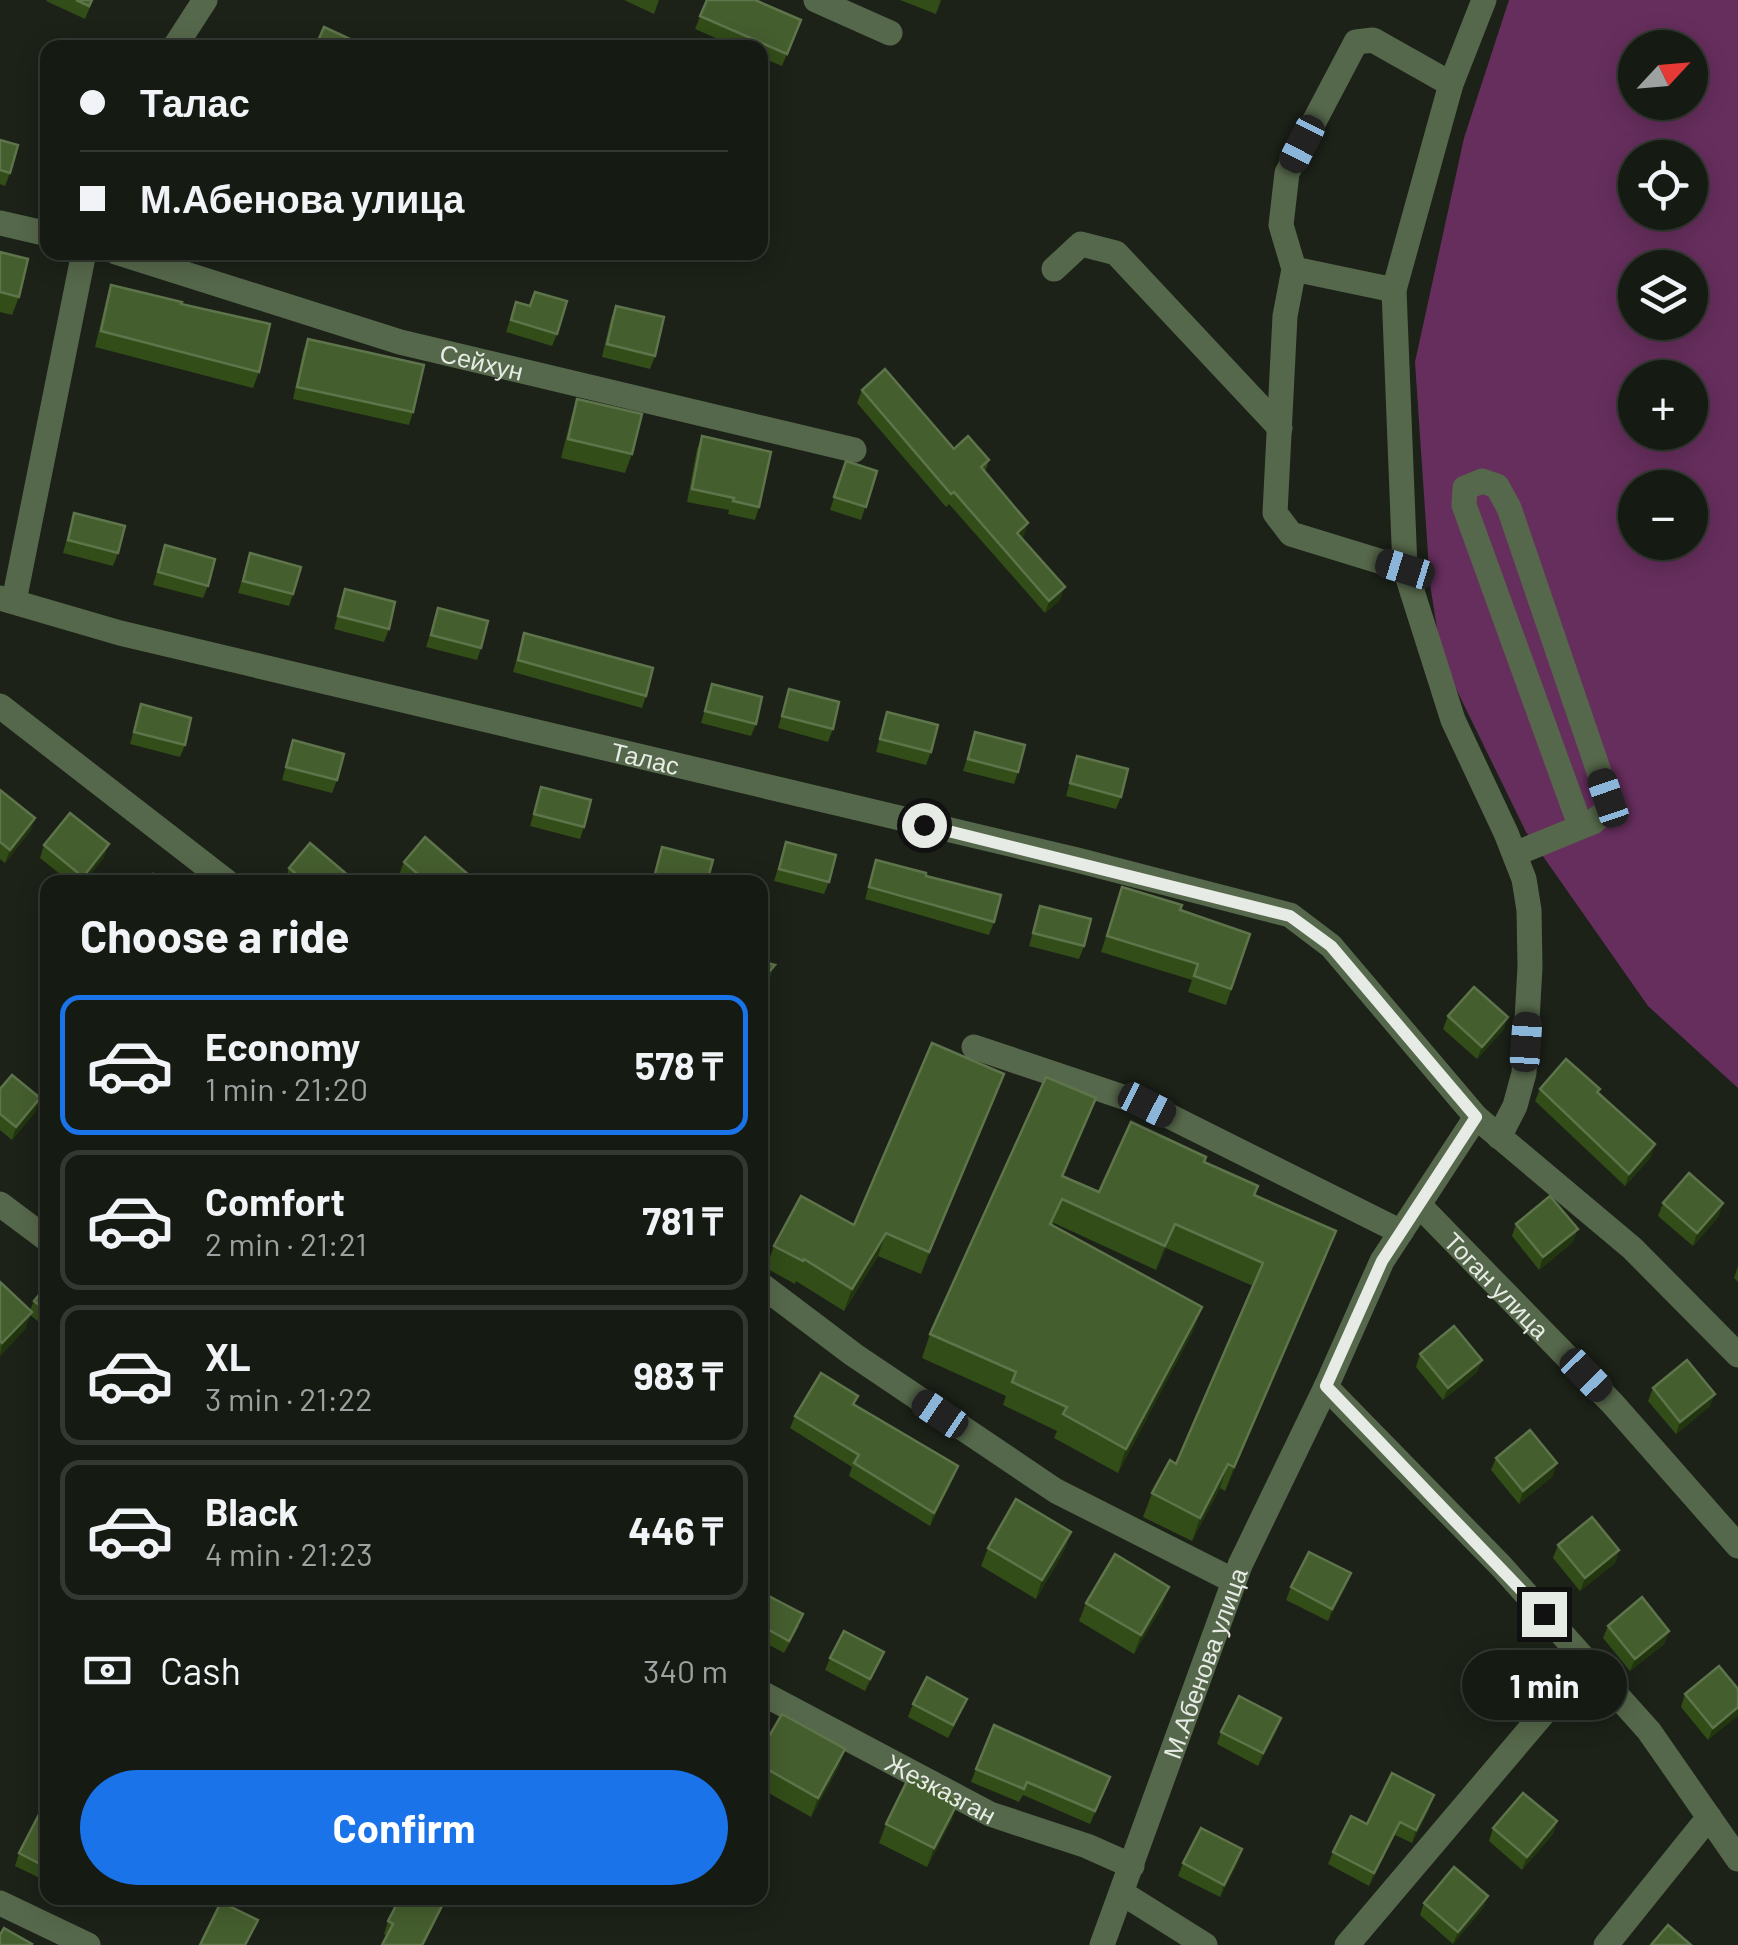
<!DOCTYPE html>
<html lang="en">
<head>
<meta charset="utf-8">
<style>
  body { margin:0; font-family:Barlow,sans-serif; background:#1e231b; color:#f1f3f6; height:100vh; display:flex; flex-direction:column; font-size:38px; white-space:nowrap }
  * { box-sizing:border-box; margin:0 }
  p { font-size:32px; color:#9da19f }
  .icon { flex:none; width:55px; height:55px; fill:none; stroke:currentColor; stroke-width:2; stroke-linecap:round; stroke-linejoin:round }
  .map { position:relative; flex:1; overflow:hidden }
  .sheet { position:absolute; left:40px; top:875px; width:728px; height:1030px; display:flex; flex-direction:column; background:#151a12; border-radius:20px; box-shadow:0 5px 25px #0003,0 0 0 2px #343832 }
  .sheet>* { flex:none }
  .banner { position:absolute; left:40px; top:40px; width:728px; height:220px; border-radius:20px; box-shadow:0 5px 25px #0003,0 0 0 2px #343832; display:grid; align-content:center; height:220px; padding:0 40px; background:#151a12 }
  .needle { width:65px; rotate:64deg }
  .buttons { position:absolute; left:1618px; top:30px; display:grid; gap:20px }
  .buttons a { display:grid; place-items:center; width:90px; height:90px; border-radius:50%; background:#151a12; box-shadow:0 5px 25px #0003,0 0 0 2px #343832; font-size:50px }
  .end { position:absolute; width:45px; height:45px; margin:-22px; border:12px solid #e7ebe5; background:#111; box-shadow:0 0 0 5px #111 }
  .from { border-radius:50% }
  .bubble { position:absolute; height:70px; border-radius:35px; background:#151a12; box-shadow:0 5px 25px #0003,0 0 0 2px #343832; font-size:32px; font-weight:700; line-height:70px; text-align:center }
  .car { position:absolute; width:30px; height:60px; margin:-30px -15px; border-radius:12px; box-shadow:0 0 8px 2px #0007; background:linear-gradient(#222 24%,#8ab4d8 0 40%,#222 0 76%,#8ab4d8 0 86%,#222 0) }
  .banner b { display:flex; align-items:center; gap:35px; height:95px; font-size:38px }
  .banner b+b { border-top:2px solid #343832 }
  .banner i { width:25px; height:25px; background:#f1f3f6 }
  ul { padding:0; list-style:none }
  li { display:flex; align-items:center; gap:30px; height:140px; margin:0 20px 15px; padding:0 20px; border:5px solid #343832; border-radius:20px }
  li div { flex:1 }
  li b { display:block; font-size:38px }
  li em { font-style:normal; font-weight:700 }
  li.selected { border-color:#1a73e8 }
  li>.icon { width:90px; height:90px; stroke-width:1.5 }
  h2 { padding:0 40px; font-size:45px; line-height:120px }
  .pay { display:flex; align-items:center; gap:25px; height:110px; padding:0 40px; font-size:38px }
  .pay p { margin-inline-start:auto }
  .button { display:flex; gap:20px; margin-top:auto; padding:20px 40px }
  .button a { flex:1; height:115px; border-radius:60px; background:#1a73e8; color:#fff; font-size:40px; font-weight:700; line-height:115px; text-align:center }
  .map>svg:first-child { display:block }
  .green { fill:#662e5d; fill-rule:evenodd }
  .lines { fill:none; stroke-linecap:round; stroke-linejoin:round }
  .minor { stroke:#56684b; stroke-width:25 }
  .wall { fill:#324d18 }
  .shaded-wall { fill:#21350f }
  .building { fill:#455e2e; stroke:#5e744b; stroke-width:2.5 }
  .route { stroke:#e7ebe5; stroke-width:12 }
  .labels { text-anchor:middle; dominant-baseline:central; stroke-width:8; stroke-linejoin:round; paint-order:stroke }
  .street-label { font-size:25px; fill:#e7ebe5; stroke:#1c2218 }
</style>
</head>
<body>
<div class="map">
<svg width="1738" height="1945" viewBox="0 0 1738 1945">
  <rect width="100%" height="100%" fill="#1c2218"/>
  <path class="green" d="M1509,0H1738V1088L1648,1006L1526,832L1442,660L1430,584L1415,362L1464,138ZM1635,48H1690V102H1635ZM1635,158H1690V212H1635ZM1635,268H1690V322H1635ZM1635,378H1690V432H1635ZM1635,488H1690V542H1635Z"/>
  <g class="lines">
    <g class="minor">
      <polyline points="816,0 890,33"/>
      <polyline points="1484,0 1451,84 1394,290 1405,569 1453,720 1506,833 1524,879 1529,910 1530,967 1524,1073 1515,1106 1499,1137"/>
      <polyline points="174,48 205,0"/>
      <polyline points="0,223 48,234"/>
      <path id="s1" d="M116,252L400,342L854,450"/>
      <polyline points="1054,269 1081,244 1116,253 1280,428"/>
      <polyline points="1294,269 1394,290"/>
      <polyline points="1405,569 1291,534 1275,513 1285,316 1294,269 1281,225 1287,173 1356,42 1373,40 1451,84"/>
      <path id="s2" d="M0,598L120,633L1077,860L1290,915L1331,946L1476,1117L1632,1248L1738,1355"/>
      <polyline points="14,601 84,252"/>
      <polyline points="0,706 227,882"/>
      <polyline points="1515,854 1593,822 1606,811 1608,798 1509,508 1497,486 1482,481 1465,488 1464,505 1580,825"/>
      <polyline points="974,1047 1147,1105 1401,1232"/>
      <polyline points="0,1204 48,1240"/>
      <path id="s3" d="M1419,1205L1613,1404L1738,1546"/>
      <polyline points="760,1284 854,1355 1056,1491 1234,1581"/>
      <polyline points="1326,1387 1501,1566 1649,1731 1738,1859"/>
      <path id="s4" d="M760,1692L990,1814L1087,1846L1132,1866"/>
      <polyline points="1122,1893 1205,1945"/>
      <polyline points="0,1903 88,1945"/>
      <path id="s5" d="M1102,1945L1240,1565L1326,1387L1382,1261L1476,1117"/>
      <polyline points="1347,1945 1587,1662"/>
      <polyline points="1606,1945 1709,1817"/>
    </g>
  </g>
  <g class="wall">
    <polygon points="47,0 93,0 85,19 46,1"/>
    <polygon points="624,0 659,0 654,14"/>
    <polygon points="707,0 801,20 782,66 760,57 760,48 739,48 695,29"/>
    <polygon points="900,0 941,0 936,14"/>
    <polygon points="0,140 10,173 5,186 0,184"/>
    <polygon points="0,252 19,297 12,315 0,312"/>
    <polygon points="285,252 300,252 299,257"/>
    <polygon points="111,285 181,304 259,372 253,388 95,347 106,301"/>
    <polygon points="516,302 530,306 557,334 552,346 506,332"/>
    <polygon points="616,306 655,356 650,369 602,357 611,318"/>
    <polygon points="308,339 413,412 409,425 293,399 303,352"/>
    <polygon points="862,390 954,449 989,460 985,472 1024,536 1021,538 1060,600 1045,613 949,504 946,507 857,403"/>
    <polygon points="577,399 632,454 625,473 561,458 571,418"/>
    <polygon points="702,436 759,507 755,520 728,514 729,510 687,502 697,449"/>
    <polygon points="846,461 877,471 861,520 830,510"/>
    <polygon points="74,513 118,553 113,566 63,553"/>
    <polygon points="165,545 208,586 203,598 153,585"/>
    <polygon points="250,553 293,594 289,606 238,593"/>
    <polygon points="345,589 389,629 384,642 334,629"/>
    <polygon points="438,608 481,648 477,660 426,647"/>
    <polygon points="524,633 646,696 642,708 513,672"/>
    <polygon points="712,684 756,724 751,736 701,723"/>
    <polygon points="789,689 833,729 828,742 778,728"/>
    <polygon points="141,704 185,745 180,757 130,744"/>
    <polygon points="887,712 931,752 926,765 876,752"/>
    <polygon points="975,732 1018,772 1014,784 963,771"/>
    <polygon points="293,740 337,780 332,793 282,780"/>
    <polygon points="1077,756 1121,797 1116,809 1066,796"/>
    <polygon points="541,787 584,827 580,839 530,826"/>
    <polygon points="0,790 31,830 5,863 0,859"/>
    <polygon points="786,842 829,882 824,894 774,881"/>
    <polygon points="44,845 104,857 84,882 70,882 40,858"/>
    <polygon points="662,847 707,882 652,882"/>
    <polygon points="876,860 926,876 994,922 989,935 865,899"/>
    <polygon points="404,862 467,882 408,882 399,875"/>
    <polygon points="289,868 356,882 287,882 285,881"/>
    <polygon points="1122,887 1250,934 1226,1005 1188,992 1192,980 1101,952"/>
    <polygon points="1040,906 1084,946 1079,959 1029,946"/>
    <polygon points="1448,1016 1504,1029 1477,1059 1443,1029"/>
    <polygon points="0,1089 36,1111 12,1140 0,1130"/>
    <polygon points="1540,1089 1598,1093 1651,1157 1625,1186 1535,1101"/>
    <polygon points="996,1096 921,1274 878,1256 844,1311 796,1281 795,1284 766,1268 774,1246 854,1225"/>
    <polygon points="1096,1098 1064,1176 1099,1192 1204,1162 1254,1195 1327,1255 1225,1491 1220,1488 1192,1541 1143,1517 1152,1493 1176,1464 1253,1286 1166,1248 1156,1270 1054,1223 1052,1226 1202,1307 1193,1331 1118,1473 1054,1438 1057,1431 1003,1405 1006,1396 922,1358 930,1334"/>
    <polygon points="1663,1203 1719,1216 1693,1246 1658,1216"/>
    <polygon points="1516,1224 1573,1242 1539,1270 1512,1236"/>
    <polygon points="1738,1266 1738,1282 1734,1278"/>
    <polygon points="0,1282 30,1310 34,1301 48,1284 48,1329 30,1315 25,1329 0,1356"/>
    <polygon points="1420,1354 1482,1360 1477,1372 1443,1400 1416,1367"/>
    <polygon points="1653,1388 1710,1406 1676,1434 1648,1401"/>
    <polygon points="854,1405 958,1466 930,1526 849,1476 852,1467 790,1428 795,1416"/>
    <polygon points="1496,1458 1553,1476 1519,1504 1491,1470"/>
    <polygon points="1071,1532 1064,1551 1036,1599 981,1566 988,1548"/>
    <polygon points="1558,1545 1619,1550 1615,1563 1580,1591 1553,1558"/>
    <polygon points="1346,1586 1328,1621 1286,1600 1291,1587"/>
    <polygon points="760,1599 799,1626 784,1653 760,1640"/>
    <polygon points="1086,1603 1162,1606 1134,1654 1079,1621"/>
    <polygon points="1608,1626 1669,1631 1664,1644 1630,1671 1603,1638"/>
    <polygon points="884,1652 879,1664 865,1691 825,1670 830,1658"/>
    <polygon points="1738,1689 1708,1740 1681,1707 1685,1694"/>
    <polygon points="913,1704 962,1711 948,1738 908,1717"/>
    <polygon points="1277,1730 1258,1766 1217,1744 1221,1732"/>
    <polygon points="845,1749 838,1768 811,1817 760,1788 760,1752"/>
    <polygon points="976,1769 1105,1790 1090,1824 1023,1795 1019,1802 971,1782"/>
    <polygon points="48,1805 48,1882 15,1866 19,1853"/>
    <polygon points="1430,1807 1412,1843 1395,1835 1369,1886 1328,1864 1333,1852 1367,1824"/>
    <polygon points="952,1819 927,1867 879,1843 886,1824"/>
    <polygon points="1557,1821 1553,1834 1522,1870 1489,1841 1493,1828"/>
    <polygon points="1238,1862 1220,1897 1178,1876 1183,1863"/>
    <polygon points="1488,1896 1483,1908 1453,1944 1420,1915 1424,1903"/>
    <polygon points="445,1902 424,1945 382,1945 387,1936 384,1934 388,1921"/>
  </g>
  <g class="shaded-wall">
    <polygon points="1028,523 1024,536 1012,546 1017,533"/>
    <polygon points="1065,587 1060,600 1045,613 1049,601"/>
    <polygon points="35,818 31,830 5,863 10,850"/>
    <polygon points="109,844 104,857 84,882 81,882 83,877"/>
    <polygon points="775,965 768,984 760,993 760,982"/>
    <polygon points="1508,1017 1504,1029 1477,1059 1482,1047"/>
    <polygon points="1004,1074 996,1096 921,1274 929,1252"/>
    <polygon points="40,1098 36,1111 12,1140 16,1127"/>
    <polygon points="1096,1098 1087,1122 1054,1200 1062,1176"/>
    <polygon points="1655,1144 1651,1157 1625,1186 1629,1174"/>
    <polygon points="1723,1203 1719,1216 1693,1246 1697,1233"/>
    <polygon points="1175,1224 1166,1248 1156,1270 1165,1246"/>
    <polygon points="1578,1229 1573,1242 1539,1270 1543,1257"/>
    <polygon points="1336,1231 1327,1255 1225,1491 1234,1467"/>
    <polygon points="886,1233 878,1256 844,1311 852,1289"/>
    <polygon points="1202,1307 1193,1331 1118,1473 1126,1449"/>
    <polygon points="32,1312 25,1329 0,1356 2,1343"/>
    <polygon points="1482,1360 1477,1372 1443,1400 1448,1388"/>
    <polygon points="1715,1394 1710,1406 1676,1434 1680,1422"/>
    <polygon points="1557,1463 1553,1476 1519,1504 1523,1491"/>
    <polygon points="1228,1464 1220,1488 1192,1541 1200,1518"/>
    <polygon points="958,1466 954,1478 930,1526 934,1513"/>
    <polygon points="1071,1532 1064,1551 1036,1599 1042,1580"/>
    <polygon points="1619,1550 1615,1563 1580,1591 1585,1578"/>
    <polygon points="1351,1573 1346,1586 1328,1621 1332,1609"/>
    <polygon points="1169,1587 1162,1606 1134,1654 1141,1635"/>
    <polygon points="1669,1631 1664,1644 1630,1671 1635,1659"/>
    <polygon points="884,1652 879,1664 865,1691 870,1679"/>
    <polygon points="1738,1707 1738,1716 1708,1740 1713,1728"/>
    <polygon points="1281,1718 1277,1730 1258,1766 1263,1753"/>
    <polygon points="845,1749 838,1768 811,1817 818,1798"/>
    <polygon points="1434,1795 1430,1807 1412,1843 1416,1830"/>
    <polygon points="959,1800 952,1819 927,1867 934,1848"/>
    <polygon points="1557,1821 1553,1834 1522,1870 1527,1857"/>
    <polygon points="1400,1822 1395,1835 1369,1886 1374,1873"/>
    <polygon points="1242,1849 1238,1862 1220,1897 1224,1885"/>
    <polygon points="1488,1896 1483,1908 1453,1944 1458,1932"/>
    <polygon points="446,1898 445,1902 424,1945 422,1945"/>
  </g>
  <g class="building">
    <polygon points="76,0 92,0 89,6"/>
    <polygon points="707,0 755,0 801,20 787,54 700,16"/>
    <polygon points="324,27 363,45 361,48 315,48"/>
    <polygon points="0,140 18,145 10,173 0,170"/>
    <polygon points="0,252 28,259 19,297 0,292"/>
    <polygon points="111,285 182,302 181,304 270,324 259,372 101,331"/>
    <polygon points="535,292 567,301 557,334 511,320 516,302 530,306"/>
    <polygon points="616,306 664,317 655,356 607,344"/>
    <polygon points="308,339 424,365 413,412 297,387"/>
    <polygon points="885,369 954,449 968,436 989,460 981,467 1028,523 1017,533 1065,587 1049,601 954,492 951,494 862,390"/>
    <polygon points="577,399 642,414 632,454 568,439"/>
    <polygon points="702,436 771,452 759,507 733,501 734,498 692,489"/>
    <polygon points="846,461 877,471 866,507 834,497"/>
    <polygon points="74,513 125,526 118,553 68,540"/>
    <polygon points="165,545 215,559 208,586 158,572"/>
    <polygon points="250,553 301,567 293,594 243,581"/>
    <polygon points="345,589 395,602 389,629 338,616"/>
    <polygon points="438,608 488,621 481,648 431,635"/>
    <polygon points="524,633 653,668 646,696 518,660"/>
    <polygon points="712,684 762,697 756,724 705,711"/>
    <polygon points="789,689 839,702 833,729 782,716"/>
    <polygon points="141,704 191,718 185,745 134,732"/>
    <polygon points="887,712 938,725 931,752 880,739"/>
    <polygon points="975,732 1025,745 1018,772 968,759"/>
    <polygon points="293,740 344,754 337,780 286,767"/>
    <polygon points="1077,756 1128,769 1121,797 1070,783"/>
    <polygon points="541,787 591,800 584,827 534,814"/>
    <polygon points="0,790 35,818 10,850 0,842"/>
    <polygon points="70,813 109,844 83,877 44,845"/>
    <polygon points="425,837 471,877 467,882 427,882 404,862"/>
    <polygon points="786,842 836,855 829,882 779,869"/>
    <polygon points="310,843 356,882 306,882 289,868"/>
    <polygon points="662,847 713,860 707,882 689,882 655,874"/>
    <polygon points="876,860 926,873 926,876 1001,895 994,922 869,887"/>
    <polygon points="153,874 163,882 146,882"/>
    <polygon points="1122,887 1182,905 1180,910 1250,934 1231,989 1194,976 1198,964 1107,936"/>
    <polygon points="1040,906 1091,919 1084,946 1033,933"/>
    <polygon points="760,961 775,965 760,982"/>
    <polygon points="1474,987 1508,1017 1482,1047 1448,1016"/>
    <polygon points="932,1043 1004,1074 929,1252 886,1233 852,1289 804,1259 803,1261 774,1246 801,1196 854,1225"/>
    <polygon points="1566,1059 1600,1089 1597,1092 1655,1144 1629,1174 1540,1089"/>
    <polygon points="12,1075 40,1098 16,1127 0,1114 0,1089"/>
    <polygon points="1046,1077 1096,1098 1062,1176 1099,1192 1131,1122 1206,1157 1204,1162 1258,1186 1254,1195 1336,1231 1234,1467 1228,1464 1200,1518 1152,1493 1170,1460 1176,1464 1263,1263 1175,1224 1165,1246 1062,1199 1050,1224 1202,1307 1126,1449 1063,1414 1067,1407 1012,1382 1016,1372 930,1334"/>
    <polygon points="1689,1173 1723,1203 1697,1233 1663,1203"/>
    <polygon points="1550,1196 1578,1229 1543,1257 1516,1224"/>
    <polygon points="0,1282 32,1312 2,1343 0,1341"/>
    <polygon points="48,1284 48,1312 34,1301"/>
    <polygon points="1454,1326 1482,1360 1448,1388 1420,1354"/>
    <polygon points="1687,1360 1715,1394 1680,1422 1653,1388"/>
    <polygon points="821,1373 858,1396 853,1404 958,1466 934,1513 854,1463 859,1455 795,1416"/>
    <polygon points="1530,1430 1557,1463 1523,1491 1496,1458"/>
    <polygon points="1016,1499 1071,1532 1042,1580 988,1548"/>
    <polygon points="1592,1517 1619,1550 1585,1578 1558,1545"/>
    <polygon points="1309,1552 1351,1573 1332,1609 1291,1587"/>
    <polygon points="1115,1554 1169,1587 1141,1635 1086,1603"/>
    <polygon points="763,1593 803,1614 789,1641 760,1625 760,1599"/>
    <polygon points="1642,1597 1669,1631 1635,1659 1608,1626"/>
    <polygon points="844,1631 884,1652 870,1679 830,1658"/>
    <polygon points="1719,1666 1738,1689 1738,1707 1713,1728 1685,1694"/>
    <polygon points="927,1677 967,1699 953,1725 913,1704"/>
    <polygon points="1239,1696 1281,1718 1263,1753 1221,1732"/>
    <polygon points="782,1714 845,1749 818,1798 760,1765 760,1752"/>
    <polygon points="994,1725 1110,1777 1095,1811 1027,1782 1024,1789 976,1769"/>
    <polygon points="1392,1773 1434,1795 1416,1830 1400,1822 1374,1873 1333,1852 1351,1816 1367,1824"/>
    <polygon points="910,1775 959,1800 934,1848 886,1824"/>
    <polygon points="1523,1793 1557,1821 1527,1857 1493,1828"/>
    <polygon points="45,1803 48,1805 48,1868 19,1853"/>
    <polygon points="1201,1828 1242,1849 1224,1885 1183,1863"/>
    <polygon points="1454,1867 1488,1896 1458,1932 1424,1903"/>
    <polygon points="400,1898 446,1898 422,1945 382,1945 393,1924 388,1921"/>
    <polygon points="221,1902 258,1920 245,1945 200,1945"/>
    <polygon points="1668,1925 1691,1945 1651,1945"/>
    <polygon points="4,1928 32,1944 31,1945 0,1945 0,1935"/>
  </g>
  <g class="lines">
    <polyline class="route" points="924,825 1290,916 1331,946 1476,1117 1382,1261 1326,1386 1544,1614"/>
  </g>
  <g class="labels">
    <g class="street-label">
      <text stroke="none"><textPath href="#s1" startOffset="382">Сейхун</textPath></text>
      <text stroke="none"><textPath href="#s2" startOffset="665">Талас</textPath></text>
      <text stroke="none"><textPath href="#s3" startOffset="112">Тоган улица</textPath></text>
      <text stroke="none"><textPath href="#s5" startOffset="300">М.Абенова улица</textPath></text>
      <text stroke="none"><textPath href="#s4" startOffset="205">Жезказган</textPath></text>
    </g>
  </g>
</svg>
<div class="buttons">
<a><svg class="needle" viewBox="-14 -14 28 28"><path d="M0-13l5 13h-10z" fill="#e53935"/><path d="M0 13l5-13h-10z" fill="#9da19f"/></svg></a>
<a><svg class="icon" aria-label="locate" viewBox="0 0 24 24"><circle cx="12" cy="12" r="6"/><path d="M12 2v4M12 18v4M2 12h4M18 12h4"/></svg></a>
<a><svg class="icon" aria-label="layers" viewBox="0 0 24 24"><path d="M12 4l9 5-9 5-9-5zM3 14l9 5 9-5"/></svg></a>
<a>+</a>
<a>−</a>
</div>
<i class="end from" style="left:924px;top:825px"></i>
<i class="end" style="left:1544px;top:1614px"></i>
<div class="bubble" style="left:1462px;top:1650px;width:165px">1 min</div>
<i class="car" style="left:1302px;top:144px;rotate:207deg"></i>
<i class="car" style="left:1405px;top:569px;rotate:287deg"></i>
<i class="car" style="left:1608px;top:798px;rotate:341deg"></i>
<i class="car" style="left:1526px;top:1042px;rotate:4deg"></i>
<i class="car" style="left:1147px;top:1105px;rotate:117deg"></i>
<i class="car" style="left:1586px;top:1375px;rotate:136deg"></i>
<i class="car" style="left:940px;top:1414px;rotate:304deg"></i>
<div class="banner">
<b><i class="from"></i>Талас</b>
<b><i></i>М.Абенова улица</b>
</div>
<section class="sheet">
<h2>Choose a ride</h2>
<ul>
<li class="selected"><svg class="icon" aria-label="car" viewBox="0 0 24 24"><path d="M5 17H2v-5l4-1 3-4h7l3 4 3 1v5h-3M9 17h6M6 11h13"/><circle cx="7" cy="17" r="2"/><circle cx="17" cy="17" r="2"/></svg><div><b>Economy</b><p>1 min · 21:20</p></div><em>578 ₸</em></li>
<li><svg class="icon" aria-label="car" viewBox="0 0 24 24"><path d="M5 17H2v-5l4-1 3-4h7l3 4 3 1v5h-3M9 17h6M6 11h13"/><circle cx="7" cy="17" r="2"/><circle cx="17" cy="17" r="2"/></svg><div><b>Comfort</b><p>2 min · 21:21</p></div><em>781 ₸</em></li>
<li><svg class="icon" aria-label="car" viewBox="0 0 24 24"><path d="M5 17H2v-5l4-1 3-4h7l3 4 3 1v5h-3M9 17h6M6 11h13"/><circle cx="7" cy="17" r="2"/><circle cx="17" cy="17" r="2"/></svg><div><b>XL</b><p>3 min · 21:22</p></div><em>983 ₸</em></li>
<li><svg class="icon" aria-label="car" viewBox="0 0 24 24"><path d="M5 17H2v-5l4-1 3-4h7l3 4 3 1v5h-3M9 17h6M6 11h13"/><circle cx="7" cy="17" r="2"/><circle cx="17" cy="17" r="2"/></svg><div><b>Black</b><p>4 min · 21:23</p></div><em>446 ₸</em></li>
</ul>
<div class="pay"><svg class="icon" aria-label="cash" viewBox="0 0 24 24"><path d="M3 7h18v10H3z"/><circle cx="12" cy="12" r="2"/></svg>Cash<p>340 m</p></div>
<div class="button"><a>Confirm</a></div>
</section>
</div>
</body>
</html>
